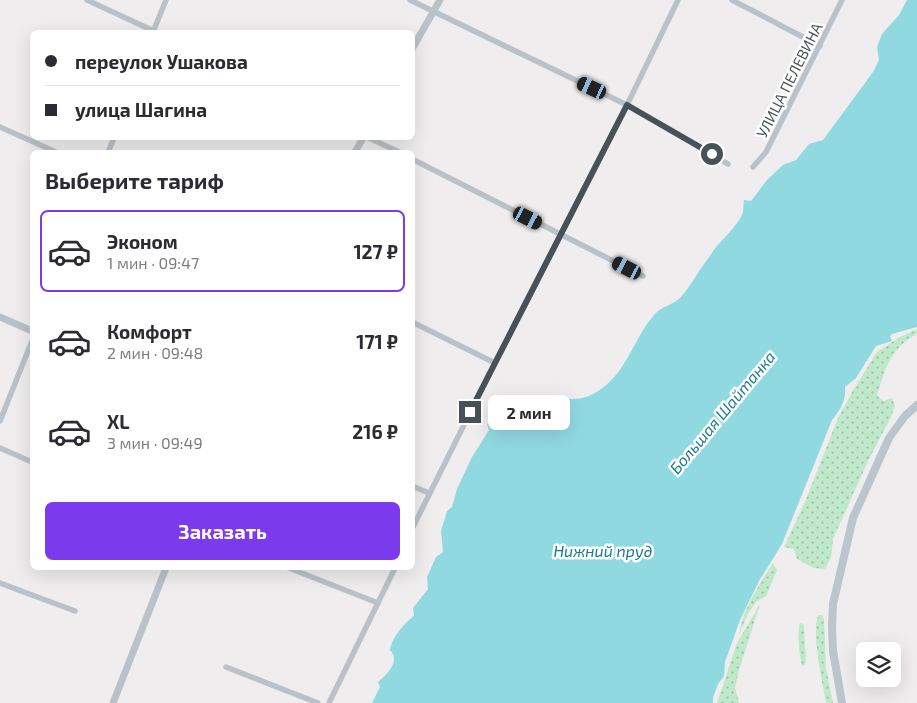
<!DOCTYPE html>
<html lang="ru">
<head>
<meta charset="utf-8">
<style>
  body { margin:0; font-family:"Exo 2",sans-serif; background:#f7f7f7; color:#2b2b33; height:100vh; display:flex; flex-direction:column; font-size:19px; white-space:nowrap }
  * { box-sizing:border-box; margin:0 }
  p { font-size:16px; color:#7c7c81 }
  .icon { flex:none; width:28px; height:28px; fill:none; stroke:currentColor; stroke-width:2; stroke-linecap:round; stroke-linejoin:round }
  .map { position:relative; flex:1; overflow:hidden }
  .side { position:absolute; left:30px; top:150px; width:385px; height:420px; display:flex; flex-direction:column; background:#fff; border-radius:8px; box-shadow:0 5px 20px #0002 }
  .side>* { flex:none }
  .top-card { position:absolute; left:30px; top:30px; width:385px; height:110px; border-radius:8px; box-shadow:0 5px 20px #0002; display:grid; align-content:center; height:110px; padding:0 15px; background:#fff }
  .tools { position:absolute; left:856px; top:642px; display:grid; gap:10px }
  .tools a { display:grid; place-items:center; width:45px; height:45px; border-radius:8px; background:#fff; box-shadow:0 5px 20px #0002; font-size:25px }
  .end { position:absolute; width:22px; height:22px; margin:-11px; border:6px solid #475258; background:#fff; box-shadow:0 0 0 2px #fff }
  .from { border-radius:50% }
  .bubble { position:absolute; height:35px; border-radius:8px; background:#fff; box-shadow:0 5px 20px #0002; font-size:16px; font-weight:700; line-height:35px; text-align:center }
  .car { position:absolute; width:15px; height:30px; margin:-15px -8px; border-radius:6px; box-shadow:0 0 4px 1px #0007; background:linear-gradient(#222 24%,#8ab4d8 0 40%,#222 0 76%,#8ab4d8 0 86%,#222 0) }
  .top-card b { display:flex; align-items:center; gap:18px; height:48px; font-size:19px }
  .top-card b+b { border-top:1px solid #e1e1e2 }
  .top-card i { width:12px; height:12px; background:#2b2b33 }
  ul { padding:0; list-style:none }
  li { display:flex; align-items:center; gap:15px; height:82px; margin:0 10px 8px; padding:0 5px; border:2px solid transparent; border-radius:8px }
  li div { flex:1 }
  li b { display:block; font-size:19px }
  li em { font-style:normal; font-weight:700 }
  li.current { border-color:#7c3aed }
  li>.icon { width:45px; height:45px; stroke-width:1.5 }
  h2 { padding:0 15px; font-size:22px; line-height:60px }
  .cta { display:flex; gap:10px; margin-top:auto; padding:10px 15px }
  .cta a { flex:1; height:58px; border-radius:8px; background:#7c3aed; color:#fff; font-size:20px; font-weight:700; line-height:58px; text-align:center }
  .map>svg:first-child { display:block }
  .grass { fill:url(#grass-dots) }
  .water { fill:#91d9e1 }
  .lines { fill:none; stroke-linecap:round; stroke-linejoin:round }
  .minor { stroke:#b9c2c8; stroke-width:5.5 }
  .tertiary { stroke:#b9c2c8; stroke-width:7 }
  .secondary { stroke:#bac5cd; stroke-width:8 }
  .route { stroke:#475258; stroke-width:6 }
  .labels { text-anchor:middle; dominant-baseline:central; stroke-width:5; stroke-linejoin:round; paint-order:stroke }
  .street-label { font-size:15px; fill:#475258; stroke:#fff }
  .water-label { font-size:16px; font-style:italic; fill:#1a7e89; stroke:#fff }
</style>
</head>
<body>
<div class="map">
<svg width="917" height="703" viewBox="0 0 917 703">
  <defs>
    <pattern id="grass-dots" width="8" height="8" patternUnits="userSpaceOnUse" patternTransform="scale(1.25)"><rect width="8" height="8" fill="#bfe9ca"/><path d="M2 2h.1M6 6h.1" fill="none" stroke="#9dbfa7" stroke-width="1.8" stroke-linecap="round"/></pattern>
  </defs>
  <rect width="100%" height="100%" fill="#efeded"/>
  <g class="grass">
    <path d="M917,329V334C890,349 886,367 877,395L883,401L892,398L895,406L891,417L868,461L833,539L831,557L825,569L814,568L797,559L794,549L784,547L805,502L838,418L852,392L877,352L900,337Z"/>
    <path d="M773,563L777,570L766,596L756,602L748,614L739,635C743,608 759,585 773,563Z"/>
    <polygon points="760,604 739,670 735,688 739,703 717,703 737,643"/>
    <path d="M819,615H822L824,619L826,668L833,703H826C823,686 810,627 819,615Z"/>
    <path d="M800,623L803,624L804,627L806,661L804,666L802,665C799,656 797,632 800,623Z"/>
  </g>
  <path class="water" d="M907,0H917V327L892,334L890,336L892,341L876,346L856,378L845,387C846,402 840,410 832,420L782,544L759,581L740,620L725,662L724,676L718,684L713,698V703H372L380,687L378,682C387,674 401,661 390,650C391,639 405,622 414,616L413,608L428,589L427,577L436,557L443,552L441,531L447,511L452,507L457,489L472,457L489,430L487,424L489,422C501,421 504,413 511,404C523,400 535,398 548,398C564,398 578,402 593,394C627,376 631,341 655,314C662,306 673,305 680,298C687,291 691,283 696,276C701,268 708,259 713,251C722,239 735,229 742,215C744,211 743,205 744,200L751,201L767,180L783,165L796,160L809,144L823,140L873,72L879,60L877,47L882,34L899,15Z"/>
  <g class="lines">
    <g class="minor">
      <polyline points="87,0 156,32"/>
      <polyline points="410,0 627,105 728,164"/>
      <polyline points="732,0 820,46"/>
      <polyline points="153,32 166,0"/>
      <polyline points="0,127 56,152"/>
      <polyline points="369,138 399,152"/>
      <polyline points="108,152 114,138"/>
      <polyline points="412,159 643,276"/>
      <polyline points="753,167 766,152 842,0"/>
      <polyline points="412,322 495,363"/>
      <polyline points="0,421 32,341"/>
      <polyline points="0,448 32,462"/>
      <polyline points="412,486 429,493"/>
      <polyline points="412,529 495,363 627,105 678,0"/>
      <polyline points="289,568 378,603"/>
      <polyline points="0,583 75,611"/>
      <polyline points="226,667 318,703"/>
      <polyline points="329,703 395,568"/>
    </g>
    <g class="tertiary">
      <polyline points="412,49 440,0"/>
      <polyline points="355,152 363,138"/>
      <polyline points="0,317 32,331"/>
      <polyline points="113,703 166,568"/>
    </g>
    <polyline class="secondary" points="842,703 833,651 832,627 833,604 853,518 889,438 905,416 917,405"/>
  </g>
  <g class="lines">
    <polyline class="route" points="470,412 627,105 712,154"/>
  </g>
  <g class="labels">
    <g class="street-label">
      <text transform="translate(789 80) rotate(-63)">УЛИЦА ПЕЛЕВИНА</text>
    </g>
    <g class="water-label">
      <text transform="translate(722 412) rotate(-50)">Большая Шайтанка</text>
      <text x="603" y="550">Нижний пруд</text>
    </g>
  </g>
</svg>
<div class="tools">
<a><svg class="icon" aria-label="layers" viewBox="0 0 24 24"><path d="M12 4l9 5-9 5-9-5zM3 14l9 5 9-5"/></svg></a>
</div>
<i class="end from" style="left:712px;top:154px"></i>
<i class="end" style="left:470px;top:412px"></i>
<div class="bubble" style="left:488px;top:395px;width:82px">2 мин</div>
<i class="car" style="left:592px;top:88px;rotate:295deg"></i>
<i class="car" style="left:528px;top:218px;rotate:117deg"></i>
<i class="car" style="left:627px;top:268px;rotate:297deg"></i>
<div class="top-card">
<b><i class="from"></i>переулок Ушакова</b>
<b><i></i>улица Шагина</b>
</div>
<section class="side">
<h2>Выберите тариф</h2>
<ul>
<li class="current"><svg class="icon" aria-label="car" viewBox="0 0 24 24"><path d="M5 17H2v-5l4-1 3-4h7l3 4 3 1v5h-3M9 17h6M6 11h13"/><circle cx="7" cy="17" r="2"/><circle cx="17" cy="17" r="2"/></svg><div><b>Эконом</b><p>1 мин · 09:47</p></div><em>127 ₽</em></li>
<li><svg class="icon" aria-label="car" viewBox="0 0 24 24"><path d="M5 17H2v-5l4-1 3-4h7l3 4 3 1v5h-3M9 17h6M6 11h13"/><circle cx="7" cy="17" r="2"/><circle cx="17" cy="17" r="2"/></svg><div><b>Комфорт</b><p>2 мин · 09:48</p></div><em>171 ₽</em></li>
<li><svg class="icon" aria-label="car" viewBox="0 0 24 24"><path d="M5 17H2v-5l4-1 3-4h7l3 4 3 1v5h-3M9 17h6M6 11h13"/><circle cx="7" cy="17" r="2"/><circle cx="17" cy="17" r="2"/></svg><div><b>XL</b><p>3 мин · 09:49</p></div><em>216 ₽</em></li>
</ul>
<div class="cta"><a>Заказать</a></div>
</section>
</div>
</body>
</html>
